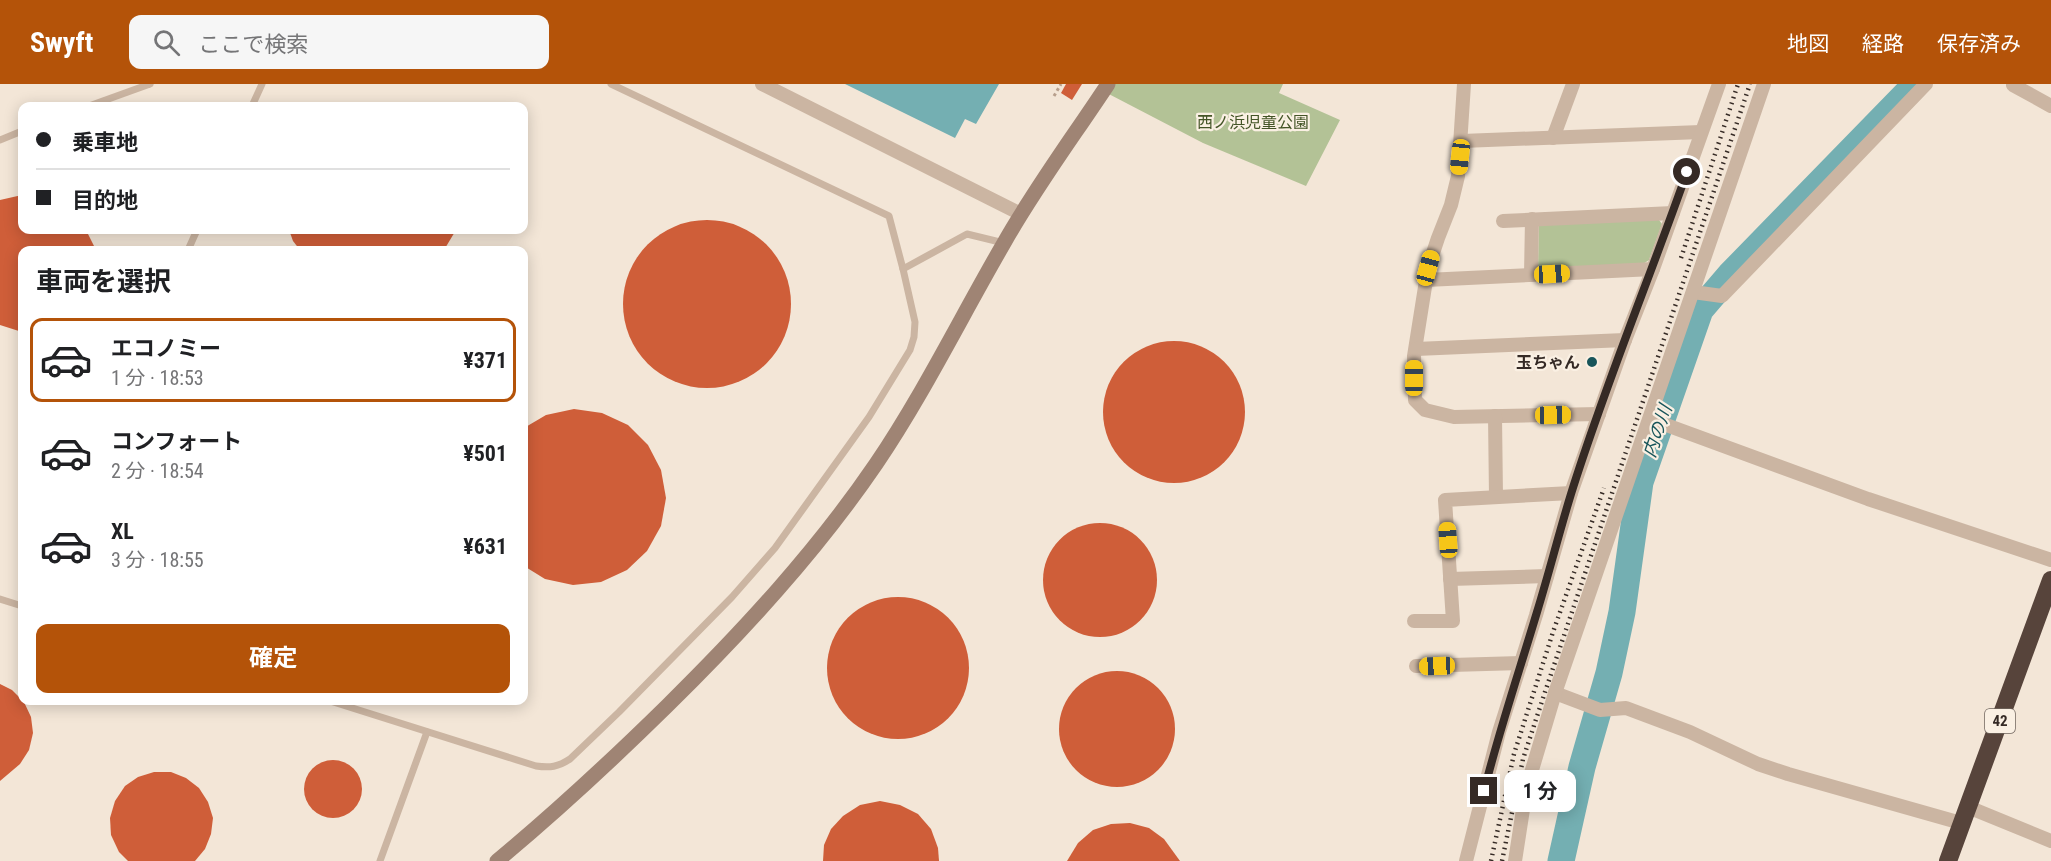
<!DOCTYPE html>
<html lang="ja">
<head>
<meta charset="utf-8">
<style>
  body { margin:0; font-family:"Roboto Condensed","Noto Sans JP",sans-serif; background:#f6f6f6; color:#202124; height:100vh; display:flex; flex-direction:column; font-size:22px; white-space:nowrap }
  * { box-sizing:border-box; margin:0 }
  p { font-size:20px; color:#757577 }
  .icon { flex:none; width:33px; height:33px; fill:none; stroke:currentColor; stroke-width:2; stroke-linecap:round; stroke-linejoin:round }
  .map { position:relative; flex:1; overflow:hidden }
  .panel { position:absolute; left:18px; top:162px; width:510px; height:459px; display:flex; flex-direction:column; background:#fff; border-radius:12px; box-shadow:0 3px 15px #0003 }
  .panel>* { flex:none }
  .banner { position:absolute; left:18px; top:18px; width:510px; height:132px; border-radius:12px; box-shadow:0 3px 15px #0003; display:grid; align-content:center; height:132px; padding:0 18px; background:#fff }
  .end { position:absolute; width:27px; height:27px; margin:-14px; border:8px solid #352a25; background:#fff; box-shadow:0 0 0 3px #fff }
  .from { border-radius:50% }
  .bubble { position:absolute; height:42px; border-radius:12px; background:#fff; box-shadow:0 3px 15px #0003; font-size:20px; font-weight:700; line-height:42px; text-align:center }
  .car { position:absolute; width:18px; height:36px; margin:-18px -9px; border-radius:8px; box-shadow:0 0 4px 2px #0007; background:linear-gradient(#f5c518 24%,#345 0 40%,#f5c518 0 76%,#345 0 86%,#f5c518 0) }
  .banner b { display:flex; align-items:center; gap:21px; height:57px; font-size:22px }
  .banner b+b { border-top:2px solid #e0e0e0 }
  .banner i { width:15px; height:15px; background:#202124 }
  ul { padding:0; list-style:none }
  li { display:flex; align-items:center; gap:18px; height:84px; margin:0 12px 9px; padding:0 6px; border:3px solid transparent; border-radius:12px }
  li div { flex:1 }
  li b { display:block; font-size:22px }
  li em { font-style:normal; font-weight:700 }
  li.current { border-color:#b45309 }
  li>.icon { width:54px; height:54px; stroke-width:1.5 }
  h2 { padding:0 18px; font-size:27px; line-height:72px }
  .button { display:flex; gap:12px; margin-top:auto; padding:12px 18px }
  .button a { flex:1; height:69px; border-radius:12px; background:#b45309; color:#fff; font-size:24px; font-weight:700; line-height:69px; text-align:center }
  header { display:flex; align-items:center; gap:36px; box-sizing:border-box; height:84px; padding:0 30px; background:#b45309; color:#fff }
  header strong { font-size:28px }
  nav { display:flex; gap:33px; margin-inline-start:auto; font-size:21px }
  .search { width:420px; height:54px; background:#f6f6f6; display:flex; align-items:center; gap:15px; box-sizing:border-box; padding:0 21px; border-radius:12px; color:#757577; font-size:22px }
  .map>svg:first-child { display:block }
  .green { fill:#b3c296 }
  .water { fill:#74afb2 }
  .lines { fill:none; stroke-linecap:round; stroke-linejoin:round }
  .river { stroke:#74afb2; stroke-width:27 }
  .building { fill:#cf5e39 }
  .path { stroke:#b79f8c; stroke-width:3; stroke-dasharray:3 3; stroke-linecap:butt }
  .lane { stroke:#cbb5a2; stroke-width:7 }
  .street { stroke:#cbb5a2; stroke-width:14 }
  .secondary { stroke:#9f8474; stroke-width:15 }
  .highway { stroke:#57443b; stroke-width:18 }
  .rail { stroke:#352a25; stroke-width:4.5; stroke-dasharray:1.5 4.5; stroke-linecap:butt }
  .route { stroke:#352a25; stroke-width:8 }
  .poi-dot { fill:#18555a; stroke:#faf0e3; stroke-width:2 }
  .labels { text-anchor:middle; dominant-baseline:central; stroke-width:4.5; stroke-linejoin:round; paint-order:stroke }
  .shield { fill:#faf0e3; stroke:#70655e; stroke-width:1.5 }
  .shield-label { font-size:15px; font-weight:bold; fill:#352a25 }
  .park-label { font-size:16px; fill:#445527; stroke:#faf0e3 }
  .poi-label { font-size:16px; font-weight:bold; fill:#352a25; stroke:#faf0e3; text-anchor:end }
  .water-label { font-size:18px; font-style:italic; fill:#18555a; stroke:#faf0e3 }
</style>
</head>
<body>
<header>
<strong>Swyft</strong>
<div class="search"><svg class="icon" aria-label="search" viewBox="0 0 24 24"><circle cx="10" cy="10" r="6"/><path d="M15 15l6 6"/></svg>ここで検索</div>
<nav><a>地図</a><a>経路</a><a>保存済み</a></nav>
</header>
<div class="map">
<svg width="2051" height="777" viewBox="0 0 2051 777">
  <rect width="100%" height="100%" fill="#f3e6d7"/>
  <g class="green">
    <polygon points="1108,0 1283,0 1279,9 1340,36 1306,102 1203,59 1103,7"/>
    <polygon points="1656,132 1662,140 1649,176 1643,180 1538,185 1539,139"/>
  </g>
  <polygon class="water" points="845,0 999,0 976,40 965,35 955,54"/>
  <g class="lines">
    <polyline class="river" points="1561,777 1582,683 1609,589 1622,528 1640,398 1700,226 1730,191 1916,0"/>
  </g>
  <g class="building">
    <polygon points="1066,0 1082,0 1072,16 1061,9"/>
    <polygon points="22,111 22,146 86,146 96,166 22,166 22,248 0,241 0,116"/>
    <circle cx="707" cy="220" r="84"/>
    <polygon points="289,146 456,146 444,166 300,166 293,157"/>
    <circle cx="1174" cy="328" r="71"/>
    <polygon points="574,325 602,329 628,341 648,361 661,386 666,414 661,442 647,467 627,486 601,498 573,501 545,495 524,482 524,344 546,331"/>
    <circle cx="1100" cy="496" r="57"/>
    <circle cx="898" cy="584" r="71"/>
    <circle cx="1117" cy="645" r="58"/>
    <polygon points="0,600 12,606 24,618 31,633 33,649 29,666 20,680 0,697"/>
    <circle cx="333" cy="705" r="29"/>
    <polygon points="154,688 171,688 186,694 199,704 208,718 213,734 211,750 205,765 195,777 128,777 119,768 111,751 110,734 115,717 125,702 138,693"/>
    <polygon points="880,717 900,721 918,730 931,745 938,764 939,777 823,777 824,761 831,745 843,732 860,721"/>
    <polygon points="1130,739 1149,744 1164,755 1180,777 1067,777 1078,759 1093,746 1111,740"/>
  </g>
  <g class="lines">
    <polyline class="path" points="1054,12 1061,0"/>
    <g class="lane">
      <polyline points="611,0 889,132 903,185 967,150 1004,159"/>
      <polyline points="89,22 150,0"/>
      <polyline points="252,22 262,0"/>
      <polyline points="0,56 22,47"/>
      <polyline points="188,166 197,146"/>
      <polyline points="0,515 22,522"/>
      <path d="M327,616L536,682C550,684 558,683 570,675L619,628L732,513L775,464L869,333L910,266L914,253L915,238L903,185"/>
      <polyline points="380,777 427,648"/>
    </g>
    <g class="street">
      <polyline points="762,0 1021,130"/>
      <polyline points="1464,0 1458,92 1451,121 1438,154 1428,184 1414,272 1415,316 1425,326 1454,333 1599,330"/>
      <polyline points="2013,1 2051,22"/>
      <polyline points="1553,54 1573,0"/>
      <polyline points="1462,57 1701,48"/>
      <polyline points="1503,137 1673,129"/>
      <polyline points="1531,191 1532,135"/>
      <polyline points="1426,196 1653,185"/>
      <polyline points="1693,208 1722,212 1926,0"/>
      <polyline points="1416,265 1625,256"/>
      <polyline points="1495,332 1496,413"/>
      <polyline points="1650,335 1868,415 2051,476"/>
      <polyline points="1450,495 1547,492"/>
      <polyline points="1414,537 1453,537 1445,416 1571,409"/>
      <polyline points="1416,582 1521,579"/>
      <polyline points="1555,609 1600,626 1626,624 1690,648 1758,680 1788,690 1961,739"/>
      <polyline points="1968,723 2051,757"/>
      <polyline points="1466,777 1499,648 1536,531 1571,409 1625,256 1653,185 1719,0"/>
      <polyline points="1515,777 1526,706 1555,609 1764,0"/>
    </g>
    <path class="secondary" d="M497,777C556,728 612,676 667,622C743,547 816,468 876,380C924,309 961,233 1004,159C1035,104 1073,53 1108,0"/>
    <polyline class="highway" points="1948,777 2051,496"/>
    <g class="rail">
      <polyline points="1681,174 1738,0"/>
      <polyline points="1491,777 1514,670 1553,548 1604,404"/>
      <polyline points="1502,777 1523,675 1545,608 1750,0"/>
    </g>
  </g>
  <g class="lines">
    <path class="route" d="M1484,707C1499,647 1519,588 1537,528C1549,489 1559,449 1571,410C1605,301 1649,196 1687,88"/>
  </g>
  <circle class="poi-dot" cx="1592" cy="278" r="6"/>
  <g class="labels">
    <rect class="shield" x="1985" y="625" width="30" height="24" rx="4.5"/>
    <g class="shield-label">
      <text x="2000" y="637">42</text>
    </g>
    <g class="park-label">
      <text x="1253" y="38">西ノ浜児童公園</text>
    </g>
    <g class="poi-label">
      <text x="1580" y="278">玉ちゃん</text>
    </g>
    <g class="water-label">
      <text transform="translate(1657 347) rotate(-71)">内の川</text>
    </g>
  </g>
</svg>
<i class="end from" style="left:1687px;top:88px"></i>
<i class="end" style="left:1484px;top:707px"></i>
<div class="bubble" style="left:1504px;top:686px;width:72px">1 分</div>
<i class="car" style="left:1460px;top:73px;rotate:186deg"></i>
<i class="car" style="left:1428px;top:184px;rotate:15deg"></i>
<i class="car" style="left:1552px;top:190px;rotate:87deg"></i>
<i class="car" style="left:1414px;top:294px;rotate:0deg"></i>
<i class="car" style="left:1553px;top:331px;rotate:89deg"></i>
<i class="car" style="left:1448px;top:456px;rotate:356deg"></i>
<i class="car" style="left:1437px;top:582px;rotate:268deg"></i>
<div class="banner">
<b><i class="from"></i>乗車地</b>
<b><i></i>目的地</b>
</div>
<section class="panel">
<h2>車両を選択</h2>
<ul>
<li class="current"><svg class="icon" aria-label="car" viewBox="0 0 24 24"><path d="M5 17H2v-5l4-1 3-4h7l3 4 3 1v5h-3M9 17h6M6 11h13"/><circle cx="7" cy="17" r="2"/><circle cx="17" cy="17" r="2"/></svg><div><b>エコノミー</b><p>1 分 · 18:53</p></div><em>¥371</em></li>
<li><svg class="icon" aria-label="car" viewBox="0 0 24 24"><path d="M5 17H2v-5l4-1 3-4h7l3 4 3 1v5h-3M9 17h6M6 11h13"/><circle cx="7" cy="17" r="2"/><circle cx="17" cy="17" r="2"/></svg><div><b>コンフォート</b><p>2 分 · 18:54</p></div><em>¥501</em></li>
<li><svg class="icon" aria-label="car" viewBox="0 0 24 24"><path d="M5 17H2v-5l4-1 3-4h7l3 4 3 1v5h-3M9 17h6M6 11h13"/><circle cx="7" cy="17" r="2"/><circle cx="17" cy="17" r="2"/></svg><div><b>XL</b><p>3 分 · 18:55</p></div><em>¥631</em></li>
</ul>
<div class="button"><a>確定</a></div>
</section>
</div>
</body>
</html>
